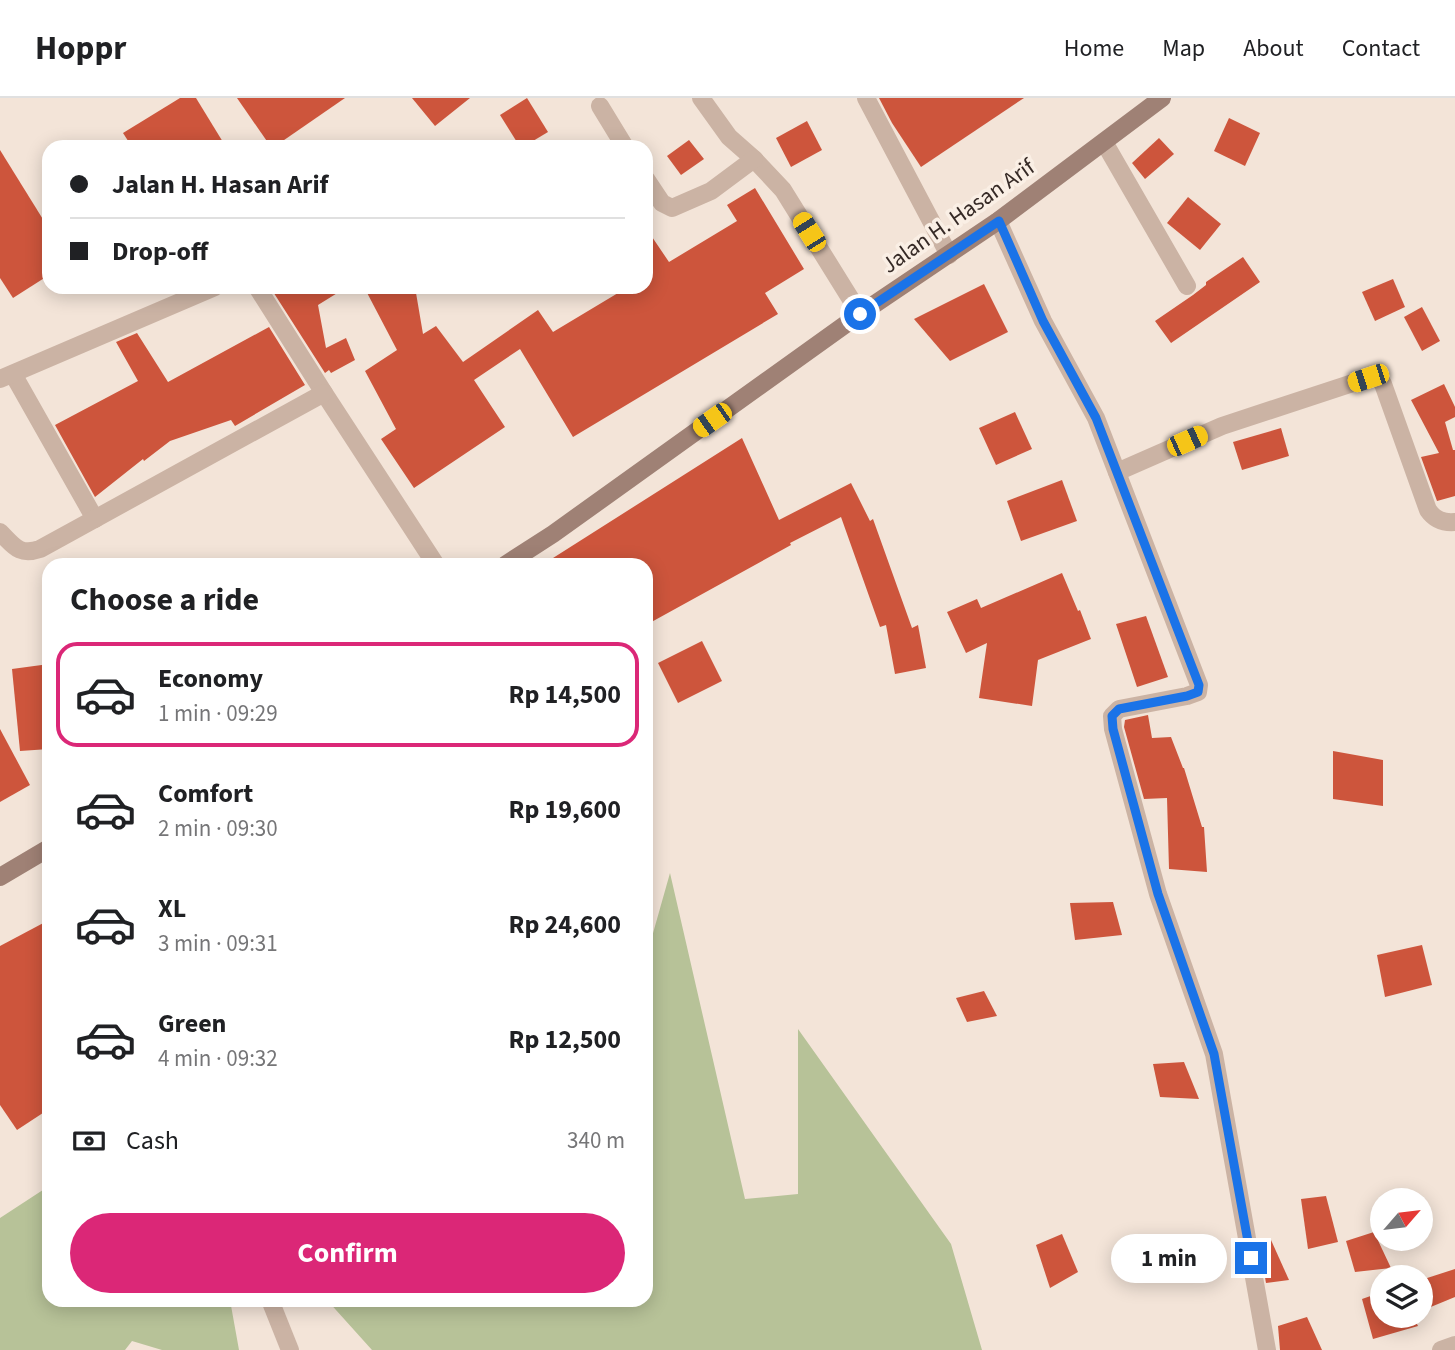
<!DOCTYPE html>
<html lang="en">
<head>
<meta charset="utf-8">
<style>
  body { margin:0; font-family:"Source Sans 3",sans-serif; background:#f6f6f6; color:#202124; height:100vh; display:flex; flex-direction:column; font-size:26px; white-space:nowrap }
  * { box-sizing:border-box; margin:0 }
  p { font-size:23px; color:#757577 }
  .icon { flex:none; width:38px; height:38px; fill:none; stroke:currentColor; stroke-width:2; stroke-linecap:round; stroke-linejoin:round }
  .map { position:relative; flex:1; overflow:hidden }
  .drawer { position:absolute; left:42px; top:460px; width:611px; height:749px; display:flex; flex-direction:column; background:#fff; border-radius:21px; box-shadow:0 4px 18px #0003 }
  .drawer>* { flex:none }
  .guide { position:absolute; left:42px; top:42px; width:611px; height:154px; border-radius:21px; box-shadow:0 4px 18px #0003; display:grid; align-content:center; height:154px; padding:0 28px; background:#fff }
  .needle { width:46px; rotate:62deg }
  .controls { position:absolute; left:1370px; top:1090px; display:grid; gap:14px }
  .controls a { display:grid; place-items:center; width:63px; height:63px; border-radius:50%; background:#fff; box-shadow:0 4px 18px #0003; font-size:35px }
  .end { position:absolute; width:32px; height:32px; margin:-16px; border:9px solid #1a73e8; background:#fff; box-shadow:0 0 0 4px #fff }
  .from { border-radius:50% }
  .bubble { position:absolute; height:49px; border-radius:24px; background:#fff; box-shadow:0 4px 18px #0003; font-size:23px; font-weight:700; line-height:49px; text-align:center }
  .car { position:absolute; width:21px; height:42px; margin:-21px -10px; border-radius:9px; box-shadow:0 0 5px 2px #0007; background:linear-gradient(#f5c518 24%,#345 0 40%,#f5c518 0 76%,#345 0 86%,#f5c518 0) }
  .guide b { display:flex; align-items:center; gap:24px; height:66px; font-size:26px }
  .guide b+b { border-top:2px solid #e0e0e0 }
  .guide i { width:18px; height:18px; background:#202124 }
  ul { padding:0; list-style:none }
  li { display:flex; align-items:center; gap:21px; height:105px; margin:0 14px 10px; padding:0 14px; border:4px solid transparent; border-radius:21px }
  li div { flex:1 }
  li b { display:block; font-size:26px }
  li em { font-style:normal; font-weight:700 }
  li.selected { border-color:#db2777 }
  li>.icon { width:63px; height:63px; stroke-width:1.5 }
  h2 { padding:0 28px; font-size:32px; line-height:84px }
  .pay { display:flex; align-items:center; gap:18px; height:77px; padding:0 28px; font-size:26px }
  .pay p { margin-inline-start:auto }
  .action { display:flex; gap:14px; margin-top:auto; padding:14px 28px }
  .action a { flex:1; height:80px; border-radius:42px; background:#db2777; color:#fff; font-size:28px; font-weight:700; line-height:80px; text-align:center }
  header { display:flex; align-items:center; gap:42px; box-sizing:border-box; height:98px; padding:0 35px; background:#fff; border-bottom:2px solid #e0e0e0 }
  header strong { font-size:33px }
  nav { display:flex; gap:38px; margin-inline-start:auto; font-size:24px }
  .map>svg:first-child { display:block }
  .green { fill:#b7c298 }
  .building { fill:#cd553c }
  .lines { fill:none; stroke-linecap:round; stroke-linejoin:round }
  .minor { stroke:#cbb3a4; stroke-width:18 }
  .secondary { stroke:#9f8175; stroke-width:18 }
  .route { stroke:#1a73e8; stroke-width:9 }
  .labels { text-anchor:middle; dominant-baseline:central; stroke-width:7; stroke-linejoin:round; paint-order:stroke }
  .street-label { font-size:23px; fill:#362a26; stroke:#faefe5 }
</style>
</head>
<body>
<header>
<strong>Hoppr</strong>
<nav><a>Home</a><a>Map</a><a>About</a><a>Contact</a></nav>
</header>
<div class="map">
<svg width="1455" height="1252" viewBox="0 0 1455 1252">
  <rect width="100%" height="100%" fill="#f3e4d8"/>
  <g class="green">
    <polygon points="670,775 745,1101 798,1096 798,931 951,1146 982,1252 372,1252 327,1202 646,1202 646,860"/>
    <polygon points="49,1088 49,1202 230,1202 239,1252 162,1252 132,1243 125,1252 0,1252 0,1120"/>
  </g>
  <g class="building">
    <polygon points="180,0 196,0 226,49 132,49 123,35"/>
    <polygon points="237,0 345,0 274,49 271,49"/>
    <polygon points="412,0 470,0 435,28"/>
    <polygon points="527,0 548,34 523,49 520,49 500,17"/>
    <polygon points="879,0 1024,0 921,69 892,25"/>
    <polygon points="1229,20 1260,35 1245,68 1214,53"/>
    <polygon points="807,23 822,52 791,69 776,40"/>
    <polygon points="1159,40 1174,56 1145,81 1132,65"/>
    <polygon points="689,42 704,61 681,77 667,58"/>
    <polygon points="0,52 49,131 49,177 13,200 0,180"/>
    <polygon points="755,90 804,171 765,195 778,216 573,339 520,251 474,282 505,329 414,390 381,341 396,331 365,273 397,252 364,189 415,189 423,236 436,228 463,264 538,212 553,234 628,189 646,189 646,130 669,164 737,123 727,107"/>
    <polygon points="1188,99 1221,126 1200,152 1167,125"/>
    <polygon points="1243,159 1260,184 1171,245 1155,223 1193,197 1206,187 1206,184"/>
    <polygon points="1393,181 1405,209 1375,223 1362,194"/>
    <polygon points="984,186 1008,234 950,263 914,221"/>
    <polygon points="270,189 347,189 318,207 326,250 346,240 355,262 331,275 329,272 325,275"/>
    <polygon points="1422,209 1440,243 1422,253 1404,219"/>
    <polygon points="269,229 305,287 235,328 231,322 170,343 144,363 143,361 95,399 55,327 138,283 116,244 137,235 168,284"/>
    <polygon points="1444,286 1455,309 1455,319 1445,324 1453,352 1455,352 1455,398 1437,403 1421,359 1439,355 1411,302"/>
    <polygon points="1015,314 1032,351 996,367 979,330"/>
    <polygon points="1281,330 1289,358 1242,372 1233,344"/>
    <polygon points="742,340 779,422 851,385 870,423 873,421 912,530 918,527 926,570 895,576 886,527 880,529 841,419 790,445 791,447 646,527 646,467 542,467"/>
    <polygon points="1062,382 1077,423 1021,443 1007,403"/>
    <polygon points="1062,475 1078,513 1080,512 1091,541 1038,562 1032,608 979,600 987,545 966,555 947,514 977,501 981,510"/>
    <polygon points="1146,518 1168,579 1137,589 1116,526"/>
    <polygon points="702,543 722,583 678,605 658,565"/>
    <polygon points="49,566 49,651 20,653 12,571"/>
    <polygon points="1148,617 1152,640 1171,639 1183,670 1184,670 1202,729 1204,729 1207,774 1169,771 1167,700 1144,701 1124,629 1125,622"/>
    <polygon points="0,631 30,687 0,704"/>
    <polygon points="1333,653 1383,662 1383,708 1333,701"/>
    <polygon points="1113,804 1122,837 1075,842 1070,805"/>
    <polygon points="49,822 49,1011 17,1032 0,1007 0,848"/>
    <polygon points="1422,847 1432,887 1385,899 1377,857"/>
    <polygon points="984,893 997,918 967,924 956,900"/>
    <polygon points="1184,964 1199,1001 1160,999 1153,966"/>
    <polygon points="1326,1098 1338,1144 1308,1151 1301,1101"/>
    <polygon points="1374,1134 1391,1170 1355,1174 1346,1143"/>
    <polygon points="1062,1136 1078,1174 1050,1190 1036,1147"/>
    <polygon points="1271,1142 1289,1182 1266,1185 1259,1145"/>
    <polygon points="1455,1171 1455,1199 1421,1213 1421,1182"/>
    <polygon points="1382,1194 1382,1218 1413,1218 1418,1228 1373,1241 1362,1201"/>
    <polygon points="1307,1219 1322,1252 1280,1252 1278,1228"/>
  </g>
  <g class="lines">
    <g class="minor">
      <polyline points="701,0 729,39 754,61 783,92 860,216"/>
      <polyline points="866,0 949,157"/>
      <polyline points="600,8 625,49"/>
      <polyline points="1104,44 1187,188"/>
      <polyline points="646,81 662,105 672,110 711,93 754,61"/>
      <polyline points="998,123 1043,223 1096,320 1199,587 1198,594 1187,598 1119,611 1112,618 1113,631 1158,796 1214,956 1267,1252"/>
      <polyline points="257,189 324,295 436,467"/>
      <polyline points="13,276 95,421"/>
      <polyline points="0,281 215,189"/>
      <path d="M1117,374L1222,328L1368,280L1378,279L1383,286L1428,412C1435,422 1443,425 1455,424"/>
      <path d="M0,434C14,448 19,458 40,451L324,295"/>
      <polyline points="270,1202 290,1252"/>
      <polyline points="1441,1252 1455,1247"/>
    </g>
    <g class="secondary">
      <polyline points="505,467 553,436 860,216 998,123 1162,0"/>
      <polyline points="0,779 49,750"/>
    </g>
  </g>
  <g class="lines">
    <polyline class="route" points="860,216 999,123 1043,223 1096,320 1199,587 1198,594 1187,598 1119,611 1112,618 1113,631 1158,796 1214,956 1251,1160"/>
  </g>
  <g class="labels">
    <g class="street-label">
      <text transform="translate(958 118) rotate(-35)">Jalan H. Hasan Arif</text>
    </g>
  </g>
</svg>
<div class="controls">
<a><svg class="needle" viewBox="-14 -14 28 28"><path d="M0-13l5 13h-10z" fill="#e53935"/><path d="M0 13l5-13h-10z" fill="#757577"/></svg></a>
<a><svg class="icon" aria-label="layers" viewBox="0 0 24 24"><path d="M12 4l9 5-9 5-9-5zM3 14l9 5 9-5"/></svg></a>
</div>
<i class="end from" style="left:860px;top:216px"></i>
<i class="end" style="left:1251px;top:1160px"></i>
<div class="bubble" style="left:1111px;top:1136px;width:116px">1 min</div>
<i class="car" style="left:809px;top:134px;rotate:328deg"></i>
<i class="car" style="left:1368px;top:280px;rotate:252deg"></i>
<i class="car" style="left:712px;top:322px;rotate:235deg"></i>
<i class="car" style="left:1187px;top:343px;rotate:66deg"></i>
<div class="guide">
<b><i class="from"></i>Jalan H. Hasan Arif</b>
<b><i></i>Drop-off</b>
</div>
<section class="drawer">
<h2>Choose a ride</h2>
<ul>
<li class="selected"><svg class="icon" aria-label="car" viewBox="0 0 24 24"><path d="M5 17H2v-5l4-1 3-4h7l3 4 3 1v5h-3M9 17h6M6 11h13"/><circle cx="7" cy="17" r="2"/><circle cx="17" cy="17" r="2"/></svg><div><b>Economy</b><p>1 min · 09:29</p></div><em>Rp 14,500</em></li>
<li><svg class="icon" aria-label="car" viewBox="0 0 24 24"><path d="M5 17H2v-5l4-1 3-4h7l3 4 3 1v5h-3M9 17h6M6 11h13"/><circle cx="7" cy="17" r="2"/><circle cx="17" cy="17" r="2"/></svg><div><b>Comfort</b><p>2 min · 09:30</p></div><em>Rp 19,600</em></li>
<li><svg class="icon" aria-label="car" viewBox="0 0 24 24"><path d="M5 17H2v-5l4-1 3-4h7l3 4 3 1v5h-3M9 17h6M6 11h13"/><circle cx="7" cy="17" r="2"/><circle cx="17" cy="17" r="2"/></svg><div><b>XL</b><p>3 min · 09:31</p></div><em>Rp 24,600</em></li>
<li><svg class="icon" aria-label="car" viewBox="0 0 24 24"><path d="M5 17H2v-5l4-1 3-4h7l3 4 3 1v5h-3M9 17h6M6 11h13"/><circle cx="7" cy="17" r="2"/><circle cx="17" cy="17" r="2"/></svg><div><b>Green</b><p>4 min · 09:32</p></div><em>Rp 12,500</em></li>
</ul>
<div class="pay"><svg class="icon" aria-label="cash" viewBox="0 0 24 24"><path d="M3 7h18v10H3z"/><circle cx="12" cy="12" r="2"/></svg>Cash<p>340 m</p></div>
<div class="action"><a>Confirm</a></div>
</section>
</div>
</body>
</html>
